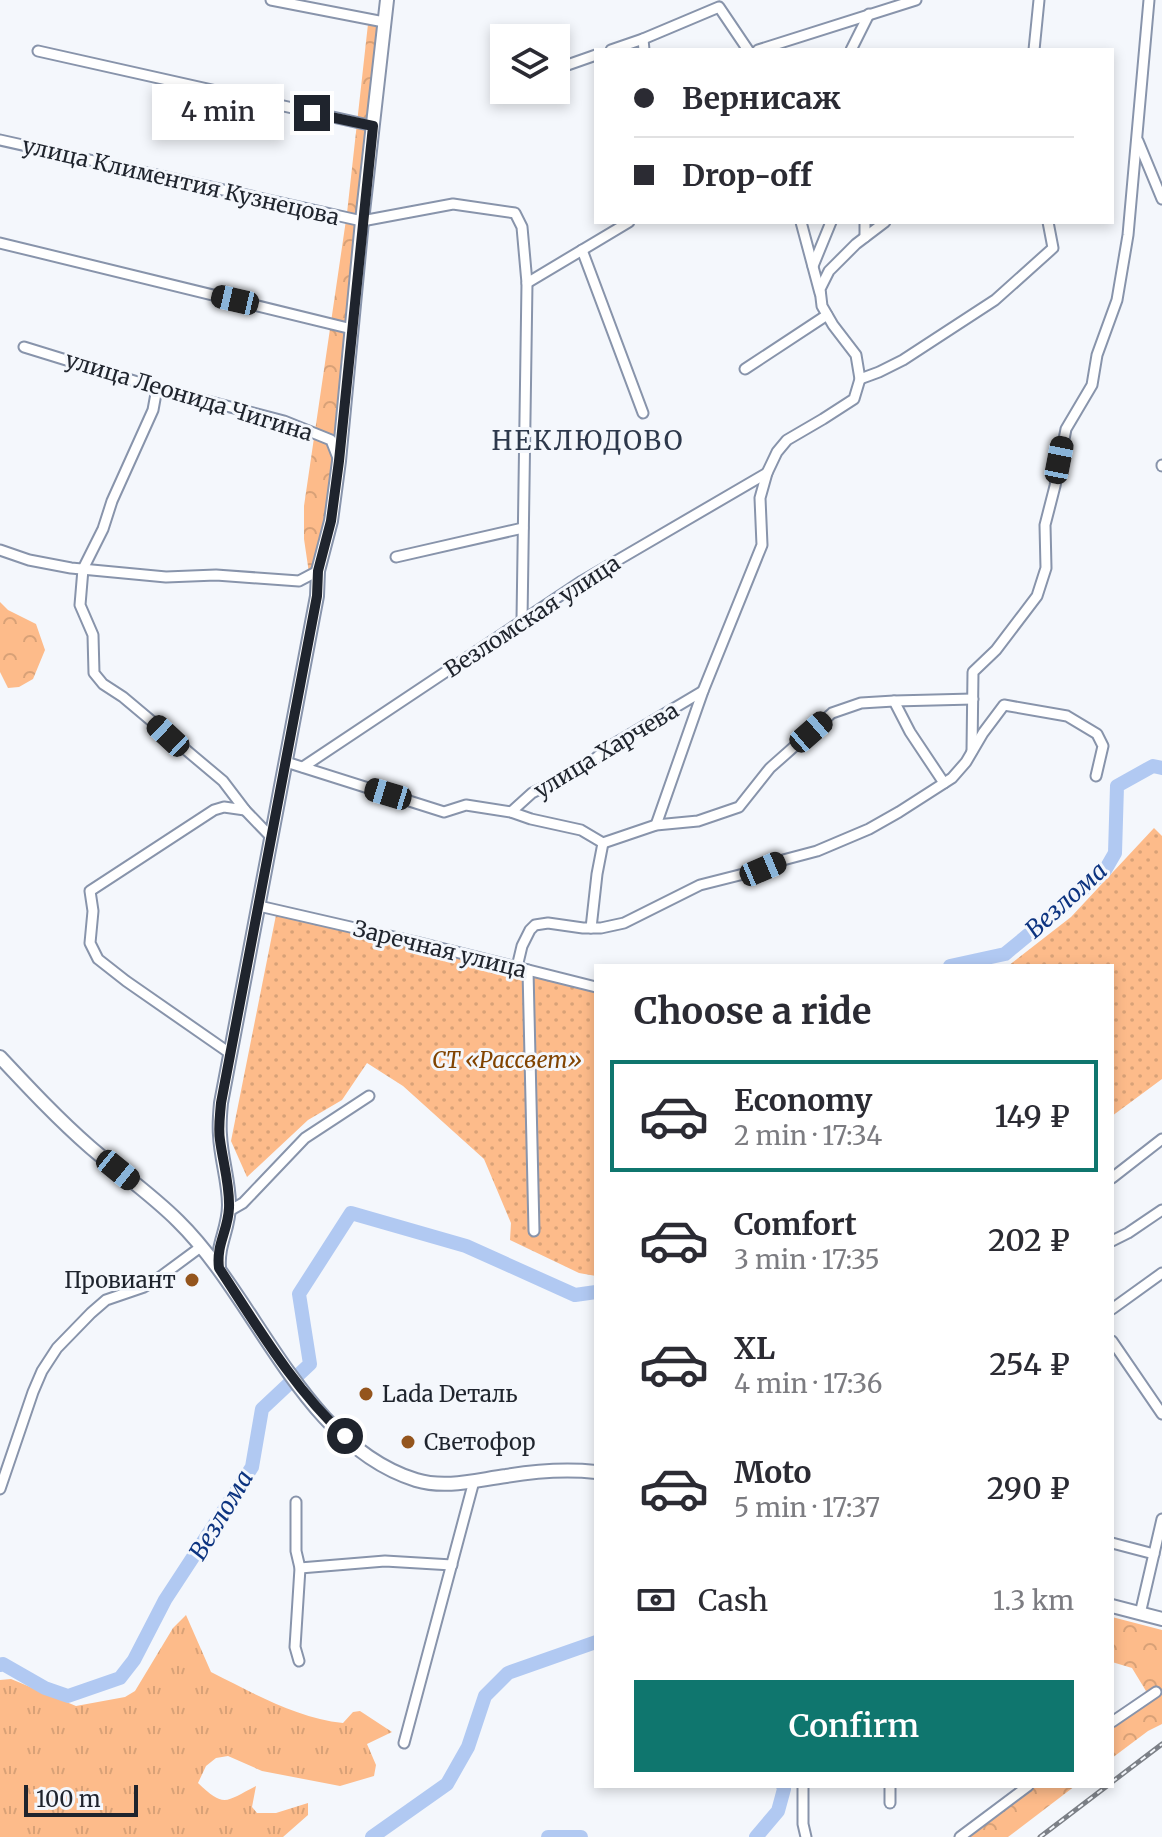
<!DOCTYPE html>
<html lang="en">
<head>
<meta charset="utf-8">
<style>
  body { margin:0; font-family:Merriweather,serif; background:#f2f2f3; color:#2b2b33; height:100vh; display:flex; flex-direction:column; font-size:30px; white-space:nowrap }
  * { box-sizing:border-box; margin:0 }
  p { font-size:26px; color:#7c7c81 }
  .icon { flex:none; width:44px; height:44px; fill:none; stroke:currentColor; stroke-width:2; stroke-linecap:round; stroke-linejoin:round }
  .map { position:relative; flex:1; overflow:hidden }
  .details { position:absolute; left:594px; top:964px; width:520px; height:824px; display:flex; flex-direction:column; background:#fff; border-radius:0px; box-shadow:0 4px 12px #0003 }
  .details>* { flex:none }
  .hud { position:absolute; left:594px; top:48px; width:520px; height:176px; border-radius:0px; box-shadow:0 4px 12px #0003; display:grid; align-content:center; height:176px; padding:0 40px; background:#fff }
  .tools { position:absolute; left:490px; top:24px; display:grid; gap:16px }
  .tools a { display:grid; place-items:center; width:80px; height:80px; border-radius:0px; background:#fff; box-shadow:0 4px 12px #0003; font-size:40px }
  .scale { position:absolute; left:24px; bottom:20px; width:114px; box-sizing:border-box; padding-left:8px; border:4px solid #1f242d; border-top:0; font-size:22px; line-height:28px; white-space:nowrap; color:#1f242d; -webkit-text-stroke:6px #f4f7fc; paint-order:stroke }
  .end { position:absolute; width:36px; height:36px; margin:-18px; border:10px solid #1f242d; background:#fff; box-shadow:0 0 0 4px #fff }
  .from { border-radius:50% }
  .bubble { position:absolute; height:56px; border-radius:0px; background:#fff; box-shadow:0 4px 12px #0003; font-size:26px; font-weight:600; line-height:56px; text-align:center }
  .car { position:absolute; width:24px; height:48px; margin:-24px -12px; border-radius:10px; box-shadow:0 0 6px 2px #0007; background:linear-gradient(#222 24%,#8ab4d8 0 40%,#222 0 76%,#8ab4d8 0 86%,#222 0) }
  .hud b { display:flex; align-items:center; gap:28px; height:76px; font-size:30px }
  .hud b+b { border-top:2px solid #e1e1e2 }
  .hud i { width:20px; height:20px; background:#2b2b33 }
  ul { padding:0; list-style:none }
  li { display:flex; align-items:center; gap:24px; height:112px; margin:0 16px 12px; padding:0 24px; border:4px solid transparent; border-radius:0px }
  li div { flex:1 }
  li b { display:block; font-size:30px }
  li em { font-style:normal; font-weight:600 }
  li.selected { border-color:#0f766e }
  li>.icon { width:72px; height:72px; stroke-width:1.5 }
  h2 { padding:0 40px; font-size:36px; line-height:96px }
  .pay { display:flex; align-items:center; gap:20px; height:88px; padding:0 40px; font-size:30px }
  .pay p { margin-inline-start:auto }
  .cta { display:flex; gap:16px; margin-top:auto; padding:16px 40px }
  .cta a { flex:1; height:92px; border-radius:0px; background:#0f766e; color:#fff; font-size:32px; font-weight:600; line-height:92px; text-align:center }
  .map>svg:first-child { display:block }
  .grass { fill:url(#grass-tufts) }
  .forest { fill:url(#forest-crowns) }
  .garden { fill:url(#garden-dots) }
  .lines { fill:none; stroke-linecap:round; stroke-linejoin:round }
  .river { stroke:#b1c9f2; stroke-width:14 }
  .street-casing { stroke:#8894ab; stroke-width:13 }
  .secondary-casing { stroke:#8894ab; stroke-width:16 }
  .street { stroke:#fff; stroke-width:9 }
  .secondary { stroke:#fff; stroke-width:12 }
  .rail-casing { stroke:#7c8087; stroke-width:5 }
  .rail { stroke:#f4f7fc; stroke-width:2; stroke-dasharray:6; stroke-linecap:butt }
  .route { stroke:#1f242d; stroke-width:10 }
  .poi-dot { fill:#94551d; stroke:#f4f7fc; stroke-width:3 }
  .labels { text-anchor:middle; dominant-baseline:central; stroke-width:6; stroke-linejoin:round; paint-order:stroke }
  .street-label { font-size:22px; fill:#1f242d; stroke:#f4f7fc }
  .park-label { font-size:22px; font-style:italic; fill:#814300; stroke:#f4f7fc }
  .poi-label { font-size:22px; fill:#1f242d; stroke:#f4f7fc; text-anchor:start }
  .water-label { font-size:24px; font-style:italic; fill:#0d3480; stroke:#f4f7fc }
  .quarter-label { font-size:26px; letter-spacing:2px; fill:#2d384b; stroke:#f4f7fc }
</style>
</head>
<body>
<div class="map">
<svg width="1162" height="1837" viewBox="0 0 1162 1837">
  <defs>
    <pattern id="grass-tufts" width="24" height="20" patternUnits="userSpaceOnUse" patternTransform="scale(2)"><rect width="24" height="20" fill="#fdbb8a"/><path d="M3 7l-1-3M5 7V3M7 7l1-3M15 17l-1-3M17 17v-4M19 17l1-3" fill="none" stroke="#d8a177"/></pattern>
    <pattern id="forest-crowns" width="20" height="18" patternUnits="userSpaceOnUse" patternTransform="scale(2)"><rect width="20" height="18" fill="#fdbb8a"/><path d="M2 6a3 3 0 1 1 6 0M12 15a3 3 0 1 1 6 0" fill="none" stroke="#d8a177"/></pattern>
    <pattern id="garden-dots" width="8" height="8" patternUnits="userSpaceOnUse" patternTransform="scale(2)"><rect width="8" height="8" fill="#fdbb8a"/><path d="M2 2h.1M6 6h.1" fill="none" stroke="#d8a177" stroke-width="1.8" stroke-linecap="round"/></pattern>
  </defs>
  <rect width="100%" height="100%" fill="#f4f7fc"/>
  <path class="grass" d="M186,1615L211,1672C253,1693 296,1718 343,1723L353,1712L360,1711L392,1732L367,1744L376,1765L374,1776L340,1786L262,1771L228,1756L216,1758L206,1766L198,1783C225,1809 226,1801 256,1786L252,1807L257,1813H276L308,1803V1815L283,1837H0V1680L11,1679L76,1706L125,1697L135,1691L173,1628Z"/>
  <g class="forest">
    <polygon points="379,23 353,287 325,531 318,571 309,573 304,539 304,506 347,213 368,24"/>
    <polygon points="0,602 8,610 36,624 45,650 33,679 19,687 8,688 0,672"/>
    <polygon points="1112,1617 1162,1630 1162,1724 1148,1731 1112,1758 1112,1729 1137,1710 1146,1691 1132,1668 1112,1662"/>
    <polygon points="1035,1786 1075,1786 1008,1837 967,1837"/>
  </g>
  <g class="garden">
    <polygon points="1154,828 1162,836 1162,1079 1112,1116 1112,966 1008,966 1071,917"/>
    <polygon points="276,915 596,991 596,1276 579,1273 510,1240 511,1223 484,1159 403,1086 367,1063 342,1100 308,1120 247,1177 231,1141"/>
  </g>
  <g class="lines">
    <g class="river">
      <polyline points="950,966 1005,954 1104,872 1115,853 1117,786 1153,766 1162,768"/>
      <polyline points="0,1665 3,1664 45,1688 68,1696 120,1678 134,1660 165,1600 252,1467 262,1409 310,1364 299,1294 351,1213 466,1246 575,1295 596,1292"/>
      <polyline points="372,1837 447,1784 468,1747 485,1696 508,1673 596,1642"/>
      <polyline points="548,1837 581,1837"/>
      <polyline points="756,1837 778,1811 784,1789 783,1786"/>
    </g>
    <defs>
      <g id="street">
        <polyline points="271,0 384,22"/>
        <polyline points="643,39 719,7 748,50"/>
        <polyline points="611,50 643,39 644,50"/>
        <polyline points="758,50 916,0"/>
        <polyline points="851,50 869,14"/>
        <polyline points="1034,50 1039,0"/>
        <polyline points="38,51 373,126"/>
        <polyline points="556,69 596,55"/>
        <polyline points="0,140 362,221 453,204 515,213 522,227 527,283 522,620"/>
        <polyline points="1138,141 1162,199"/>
        <polyline points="801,222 820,293"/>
        <polyline points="865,222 865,237"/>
        <polyline points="0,243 352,329"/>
        <polyline points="582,250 643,413"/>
        <polyline points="813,266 831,222"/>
        <polyline points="527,283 629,222"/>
        <polyline points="24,347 157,388 284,421 331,440 338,458"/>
        <polyline points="745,369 827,315"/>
        <polyline points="860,379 879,372 903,360 995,300 1053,248 1048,222"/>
        <polyline points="157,388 153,410 112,501 103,529 83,569 80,605 93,635 94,673 103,684 123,697 223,781 245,810 272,838"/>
        <polyline points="1162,466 1162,465"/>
        <polyline points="0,550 29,560 71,568 166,577 216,575 299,581 318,571"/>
        <polyline points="396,557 523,528"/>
        <polyline points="894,701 910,732 944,783"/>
        <polyline points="972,751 973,672 996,650 1037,596 1046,568 1045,525 1055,486 1066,429 1092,385 1097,355 1117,300 1128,235 1149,0"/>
        <polyline points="286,762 444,812 466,805 511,812 531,819 581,830 603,843 597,874 591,928"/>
        <polyline points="303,767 582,581 767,473"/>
        <polyline points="511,812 532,793 587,766 607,748 703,691"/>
        <polyline points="656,825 703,691 762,545 760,498 767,473 777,452 787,440 823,419 854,399 860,379 856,355 833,325 822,306 820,289 829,271 856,244 885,222"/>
        <polyline points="603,843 656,825 698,821 739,807 770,768 832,713 861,703 894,701 973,699"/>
        <polyline points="259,906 420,943 596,987"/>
        <polyline points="517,967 522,946 530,930 535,925 548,923 583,928 601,928 624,923 700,885 763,869 783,860 817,851 869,829 899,812 952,778 966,762 983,733 1004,705 1067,716 1097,734 1103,746 1096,776"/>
        <polyline points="528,970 534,1231"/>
        <polyline points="231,1054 126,981 98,959 90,943 93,911 90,891 214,810 224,807 245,810"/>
        <polyline points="1112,1178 1162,1139"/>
        <polyline points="229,1211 243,1203 305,1138 369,1096"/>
        <polyline points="1112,1241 1128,1233 1162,1210"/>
        <polyline points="1112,1309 1162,1273"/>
        <polyline points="1112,1341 1162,1414"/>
        <polyline points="0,1489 33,1392 42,1371 57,1348 91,1313 106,1300 144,1287 156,1280 202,1246"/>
        <polyline points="296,1502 296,1551 300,1568 295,1647 299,1661"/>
        <polyline points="1112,1543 1154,1554"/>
        <polyline points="300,1568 385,1561 452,1565"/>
        <polyline points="1140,1614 1162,1519"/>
        <polyline points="1112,1722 1156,1692"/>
        <polyline points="404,1743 474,1481"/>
        <polyline points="803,1786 803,1824 806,1837"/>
        <polyline points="890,1803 890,1786"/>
        <polyline points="960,1837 1028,1786"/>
      </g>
      <g id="secondary">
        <path d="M0,1057C29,1088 58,1119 90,1147C119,1172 151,1194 178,1221C257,1298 303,1445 416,1480C446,1489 476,1480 506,1476C536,1471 566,1469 596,1472"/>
        <path d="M219,1268C217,1244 229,1229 229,1205C229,1181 221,1159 220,1135C219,1124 220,1114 221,1103L317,596L318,571L331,521L339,461L362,221L387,0"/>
        <polyline points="1112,1606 1162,1619"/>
      </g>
    </defs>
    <use href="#street" class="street-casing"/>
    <use href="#secondary" class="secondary-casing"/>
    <use href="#street" class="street"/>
    <use href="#secondary" class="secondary"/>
    <defs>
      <g id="rail">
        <polyline points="1112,1782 1162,1744"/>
        <polyline points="1040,1837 1107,1786"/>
      </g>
    </defs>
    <use href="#rail" class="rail-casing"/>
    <use href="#rail" class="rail"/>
  </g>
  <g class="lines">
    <path class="route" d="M312,113L373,126L339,461L331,521L318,571L317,596L221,1103C220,1116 218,1128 220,1140C223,1163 230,1185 229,1208C228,1231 216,1244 219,1268C257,1326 294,1389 345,1436"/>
  </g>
  <g class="poi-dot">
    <circle cx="192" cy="1280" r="8"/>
    <circle cx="366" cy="1394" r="8"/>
    <circle cx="408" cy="1442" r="8"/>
  </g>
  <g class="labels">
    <g class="street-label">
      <text transform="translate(181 181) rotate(13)">улица Климентия Кузнецова</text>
      <text transform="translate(189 396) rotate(17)">улица Леонида Чигина</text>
      <text transform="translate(532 616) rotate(-33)">Везломская улица</text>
      <text transform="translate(606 750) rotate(-31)">улица Харчева</text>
      <text transform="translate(440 949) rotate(14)">Заречная улица</text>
    </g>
    <g class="park-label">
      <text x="507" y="1060">СТ «Рассвет»</text>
    </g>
    <g class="poi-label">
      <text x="176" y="1280" text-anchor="end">Провиант</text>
      <text x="382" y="1394">Lada Dеталь</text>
      <text x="424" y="1442">Светофор</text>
    </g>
    <g class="water-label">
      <text transform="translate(1066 900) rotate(-42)">Везлома</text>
      <text transform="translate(221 1515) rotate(-59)">Везлома</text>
    </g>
    <g class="quarter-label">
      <text x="588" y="440">НЕКЛЮДОВО</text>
    </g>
  </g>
</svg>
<div class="tools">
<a><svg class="icon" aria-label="layers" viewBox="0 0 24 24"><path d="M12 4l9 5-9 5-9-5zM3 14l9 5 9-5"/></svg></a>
</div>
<div class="scale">100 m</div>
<i class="end from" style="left:345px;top:1436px"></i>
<i class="end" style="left:312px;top:113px"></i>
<div class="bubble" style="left:152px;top:84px;width:132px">4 min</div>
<i class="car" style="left:235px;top:300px;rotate:283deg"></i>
<i class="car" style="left:1059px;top:460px;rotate:11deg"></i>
<i class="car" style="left:811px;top:732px;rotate:49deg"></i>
<i class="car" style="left:168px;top:736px;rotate:313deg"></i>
<i class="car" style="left:388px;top:794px;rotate:287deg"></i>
<i class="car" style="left:763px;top:869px;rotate:67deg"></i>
<i class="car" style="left:118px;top:1170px;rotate:129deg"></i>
<div class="hud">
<b><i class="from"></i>Вернисаж</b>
<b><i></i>Drop-off</b>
</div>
<section class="details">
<h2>Choose a ride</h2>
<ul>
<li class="selected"><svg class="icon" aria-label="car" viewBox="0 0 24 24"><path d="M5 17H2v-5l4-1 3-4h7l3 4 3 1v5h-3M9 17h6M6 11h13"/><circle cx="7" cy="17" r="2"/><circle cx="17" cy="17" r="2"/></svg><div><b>Economy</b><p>2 min · 17:34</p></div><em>149 ₽</em></li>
<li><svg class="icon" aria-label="car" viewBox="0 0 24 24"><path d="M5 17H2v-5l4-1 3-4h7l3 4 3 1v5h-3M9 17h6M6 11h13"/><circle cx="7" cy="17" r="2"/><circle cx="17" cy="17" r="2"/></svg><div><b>Comfort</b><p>3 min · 17:35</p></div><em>202 ₽</em></li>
<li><svg class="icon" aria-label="car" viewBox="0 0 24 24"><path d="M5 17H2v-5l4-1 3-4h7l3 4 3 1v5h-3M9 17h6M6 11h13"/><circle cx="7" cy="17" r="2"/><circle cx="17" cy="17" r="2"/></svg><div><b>XL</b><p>4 min · 17:36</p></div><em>254 ₽</em></li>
<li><svg class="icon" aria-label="car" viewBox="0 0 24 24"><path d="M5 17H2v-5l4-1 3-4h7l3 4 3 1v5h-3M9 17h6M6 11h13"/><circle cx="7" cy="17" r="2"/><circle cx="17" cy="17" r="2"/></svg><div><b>Moto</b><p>5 min · 17:37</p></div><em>290 ₽</em></li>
</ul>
<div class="pay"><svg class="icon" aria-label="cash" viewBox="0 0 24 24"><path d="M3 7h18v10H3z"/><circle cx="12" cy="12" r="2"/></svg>Cash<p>1.3 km</p></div>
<div class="cta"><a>Confirm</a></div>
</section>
</div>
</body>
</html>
